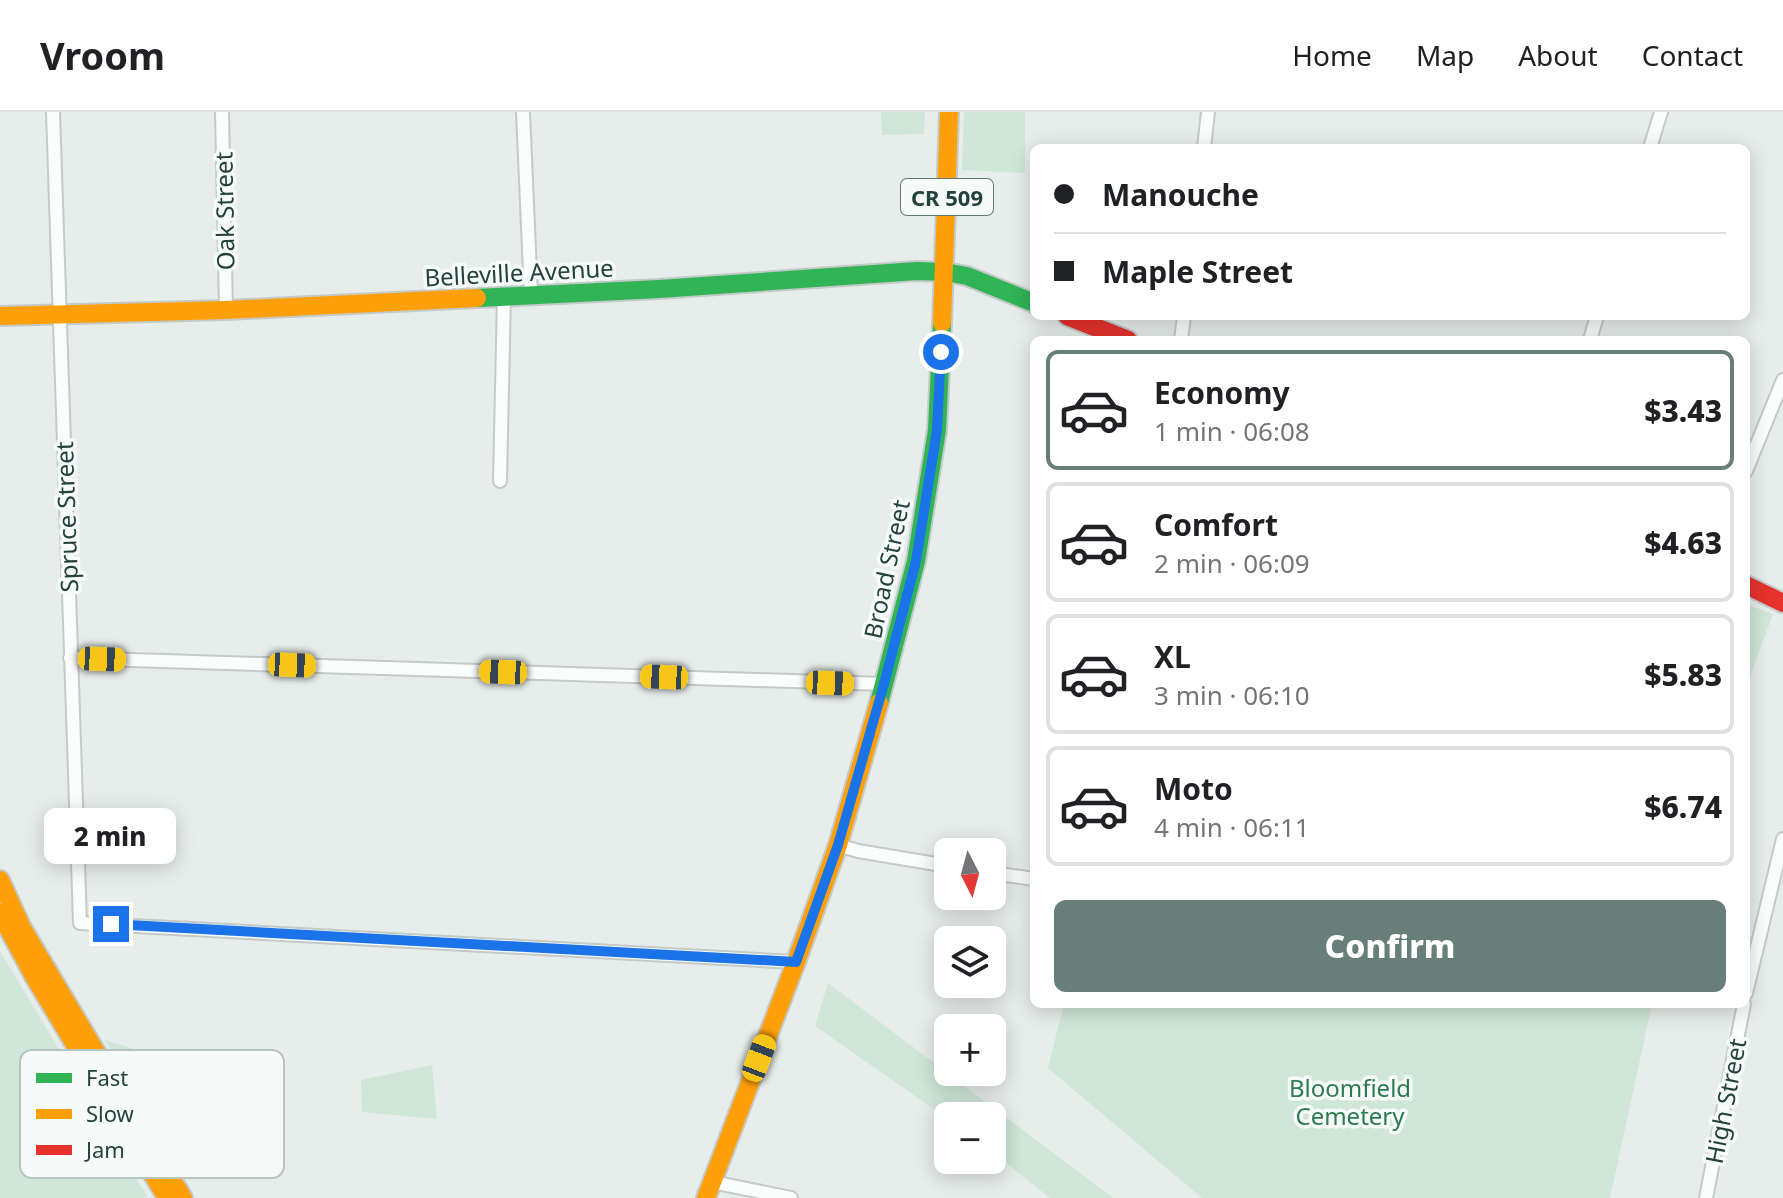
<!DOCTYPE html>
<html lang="en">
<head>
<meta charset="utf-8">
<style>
  body { margin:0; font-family:"Noto Sans",sans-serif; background:#f6f6f6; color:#202124; height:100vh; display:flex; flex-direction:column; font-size:30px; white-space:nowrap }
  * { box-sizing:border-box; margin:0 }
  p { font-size:26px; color:#757577 }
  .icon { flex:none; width:44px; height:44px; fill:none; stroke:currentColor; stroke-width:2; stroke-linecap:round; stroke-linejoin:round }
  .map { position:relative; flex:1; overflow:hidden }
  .panel { position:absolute; left:1030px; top:224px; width:720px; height:672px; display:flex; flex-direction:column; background:#fff; border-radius:12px; box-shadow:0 4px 20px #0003 }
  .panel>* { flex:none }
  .guide { position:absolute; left:1030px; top:32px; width:720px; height:176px; border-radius:12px; box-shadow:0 4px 20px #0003; display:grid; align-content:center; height:176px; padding:0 24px; background:#fff }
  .needle { width:52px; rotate:174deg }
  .buttons { position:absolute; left:934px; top:726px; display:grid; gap:16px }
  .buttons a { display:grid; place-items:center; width:72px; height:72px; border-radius:12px; background:#fff; box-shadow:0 4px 20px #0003; font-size:40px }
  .end { position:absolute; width:36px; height:36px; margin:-18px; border:10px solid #1a73e8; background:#fff; box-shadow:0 0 0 4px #fff }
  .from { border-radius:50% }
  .bubble { position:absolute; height:56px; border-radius:12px; background:#fff; box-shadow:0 4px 20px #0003; font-size:26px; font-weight:800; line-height:56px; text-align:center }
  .car { position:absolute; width:24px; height:48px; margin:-24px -12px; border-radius:10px; box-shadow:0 0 6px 2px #0007; background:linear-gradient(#f5c518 24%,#345 0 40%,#f5c518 0 76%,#345 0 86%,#f5c518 0) }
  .guide b { display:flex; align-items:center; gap:28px; height:76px; font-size:30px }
  .guide b+b { border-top:2px solid #e0e0e0 }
  .guide i { width:20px; height:20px; background:#202124 }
  ul { padding:14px 0 0; list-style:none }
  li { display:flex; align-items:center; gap:24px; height:120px; margin:0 16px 12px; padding:0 8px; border:4px solid #e0e0e0; border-radius:12px }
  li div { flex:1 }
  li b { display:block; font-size:30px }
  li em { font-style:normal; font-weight:800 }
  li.current { border-color:#687e79 }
  li>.icon { width:72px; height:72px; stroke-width:1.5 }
  .action { display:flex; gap:16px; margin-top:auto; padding:16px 24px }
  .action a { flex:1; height:92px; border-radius:12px; background:#687e79; color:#fff; font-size:32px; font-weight:800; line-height:92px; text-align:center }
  header { display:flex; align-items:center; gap:48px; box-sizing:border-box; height:112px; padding:0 40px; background:#fff; border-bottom:2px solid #e0e0e0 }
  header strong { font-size:38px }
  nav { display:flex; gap:44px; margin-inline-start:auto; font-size:28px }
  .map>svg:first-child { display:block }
  .green { fill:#d0e6d8 }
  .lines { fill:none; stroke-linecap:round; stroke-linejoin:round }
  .street-casing { stroke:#c4cac8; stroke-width:16 }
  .fast-casing { stroke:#c3cac8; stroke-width:22 }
  .slow-casing { stroke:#c3cac8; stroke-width:22 }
  .jam-casing { stroke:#c3cac8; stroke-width:22 }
  .street { stroke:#fbfcfc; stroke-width:12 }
  .fast { stroke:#30b455; stroke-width:18 }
  .slow { stroke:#ff9f0a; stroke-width:18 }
  .jam { stroke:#e5322d; stroke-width:18 }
  .route { stroke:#1a73e8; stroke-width:10 }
  .labels { text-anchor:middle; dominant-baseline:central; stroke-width:7; stroke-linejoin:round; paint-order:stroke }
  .shield { fill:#f6fbf9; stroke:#627a75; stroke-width:2 }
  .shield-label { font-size:22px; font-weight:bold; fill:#23423c }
  .street-label { font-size:24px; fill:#23423c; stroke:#f6fbf9 }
  .park-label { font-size:24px; fill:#2c7a51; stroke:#f6fbf9 }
  .key { fill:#f6fbf9; stroke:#b7c4c0; stroke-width:2 }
  .key-label { font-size:22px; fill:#23423c }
</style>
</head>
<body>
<header>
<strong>Vroom</strong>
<nav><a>Home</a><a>Map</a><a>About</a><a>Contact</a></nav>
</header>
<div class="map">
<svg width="1783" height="1086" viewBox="0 0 1783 1086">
  <rect width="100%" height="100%" fill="#e7edea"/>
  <g class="green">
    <polygon points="881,0 925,0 924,22 882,23"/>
    <polygon points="964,0 1025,0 1025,61 962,58"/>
    <polygon points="1746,492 1773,502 1746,575"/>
    <polygon points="0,839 148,1086 0,1086"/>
    <polygon points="828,871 1113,1086 1050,1086 992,1040 992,1004 948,1004 948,1007 815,914"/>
    <polygon points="1064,892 1652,892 1610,1086 1202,1086 1048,956"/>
    <polygon points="105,928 161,945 171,1011 163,1029"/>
    <polygon points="432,953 437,1007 362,1000 361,968"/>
  </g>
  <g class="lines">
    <defs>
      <g id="street">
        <polyline points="53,0 80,811 796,850"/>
        <polyline points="222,0 226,198"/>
        <polyline points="523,0 531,183"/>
        <polyline points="1204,36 1208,0"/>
        <polyline points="1650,36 1661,0"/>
        <polyline points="1181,228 1184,204"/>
        <polyline points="1590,228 1597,204"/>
        <polyline points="1746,359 1783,268"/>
        <polyline points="500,369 504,184"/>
        <polyline points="70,546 884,572"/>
        <polyline points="838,733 858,739 948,754"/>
        <polyline points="992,761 1034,767"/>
        <polyline points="1746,881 1783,727"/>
        <polyline points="712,1070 791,1086"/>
        <polyline points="1706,1086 1744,892"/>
      </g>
      <g id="fast">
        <polyline points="477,186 659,177 917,159 945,160 967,164 1034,191"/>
        <polyline points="879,591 916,449 937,318 942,211"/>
      </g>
      <g id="slow">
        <polyline points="0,204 226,198 477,186"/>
        <polyline points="942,211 949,0"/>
        <polyline points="0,768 22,816 183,1086"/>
        <polyline points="0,801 35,866 167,1086"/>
        <polyline points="706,1086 796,850 838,733 879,591"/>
      </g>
      <g id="jam">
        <polyline points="1067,204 1128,228"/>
        <polyline points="1746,473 1783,491"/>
      </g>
    </defs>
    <use href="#street" class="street-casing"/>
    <use href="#fast" class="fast-casing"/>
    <use href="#slow" class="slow-casing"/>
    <use href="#jam" class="jam-casing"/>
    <use href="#street" class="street"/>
    <use href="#fast" class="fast"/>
    <use href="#slow" class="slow"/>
    <use href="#jam" class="jam"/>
  </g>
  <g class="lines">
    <polyline class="route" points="111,812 796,850 838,733 884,572 916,449 937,318 941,240"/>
  </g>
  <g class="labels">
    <rect class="shield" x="901" y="67" width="92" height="36" rx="6"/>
    <g class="shield-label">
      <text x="947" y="85">CR 509</text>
    </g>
    <g class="street-label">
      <text transform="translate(224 99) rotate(-91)">Oak Street</text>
      <text transform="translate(519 160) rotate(-3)">Belleville Avenue</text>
      <text transform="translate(66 405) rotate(-92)">Spruce Street</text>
      <text transform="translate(886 457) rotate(-78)">Broad Street</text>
      <text transform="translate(1725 989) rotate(-79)">High Street</text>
    </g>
    <g class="park-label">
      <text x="1350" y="975">Bloomfield<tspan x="1350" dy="28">Cemetery</tspan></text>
    </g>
  </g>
  <rect x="20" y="938" width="264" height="128" rx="12" class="key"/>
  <rect x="36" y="961" width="36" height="10" fill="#30b455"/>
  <rect x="36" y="997" width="36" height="10" fill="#ff9f0a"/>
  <rect x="36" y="1033" width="36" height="10" fill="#e5322d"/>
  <g class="key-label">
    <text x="86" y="974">Fast</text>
    <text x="86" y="1010">Slow</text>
    <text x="86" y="1046">Jam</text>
  </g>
</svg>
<div class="buttons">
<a><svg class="needle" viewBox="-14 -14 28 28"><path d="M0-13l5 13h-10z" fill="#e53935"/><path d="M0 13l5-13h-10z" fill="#757577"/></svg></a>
<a><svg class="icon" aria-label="layers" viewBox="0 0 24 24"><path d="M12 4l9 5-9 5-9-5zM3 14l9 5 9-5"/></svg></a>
<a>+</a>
<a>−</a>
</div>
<i class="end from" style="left:941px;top:240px"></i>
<i class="end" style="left:111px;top:812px"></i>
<div class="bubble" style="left:44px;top:696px;width:132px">2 min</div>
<i class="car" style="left:102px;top:547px;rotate:92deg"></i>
<i class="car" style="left:292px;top:553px;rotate:92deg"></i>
<i class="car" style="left:503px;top:560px;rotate:272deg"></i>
<i class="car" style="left:664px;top:565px;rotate:272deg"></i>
<i class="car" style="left:830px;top:571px;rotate:92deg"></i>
<i class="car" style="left:759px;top:946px;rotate:21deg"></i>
<div class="guide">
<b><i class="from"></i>Manouche</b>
<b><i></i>Maple Street</b>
</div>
<section class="panel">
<ul>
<li class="current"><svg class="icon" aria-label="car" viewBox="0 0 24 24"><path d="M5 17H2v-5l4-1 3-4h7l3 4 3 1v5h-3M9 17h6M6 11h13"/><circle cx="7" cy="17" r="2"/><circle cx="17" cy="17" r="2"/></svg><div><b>Economy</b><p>1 min · 06:08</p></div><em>$3.43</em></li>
<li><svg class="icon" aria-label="car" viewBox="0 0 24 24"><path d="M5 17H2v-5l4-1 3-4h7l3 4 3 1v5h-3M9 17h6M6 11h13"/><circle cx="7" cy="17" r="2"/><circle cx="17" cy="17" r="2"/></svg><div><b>Comfort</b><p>2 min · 06:09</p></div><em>$4.63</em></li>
<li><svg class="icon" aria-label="car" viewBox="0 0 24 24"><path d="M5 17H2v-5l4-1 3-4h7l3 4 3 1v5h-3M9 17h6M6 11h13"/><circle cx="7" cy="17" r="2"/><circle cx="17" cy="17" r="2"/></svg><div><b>XL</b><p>3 min · 06:10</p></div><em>$5.83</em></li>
<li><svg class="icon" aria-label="car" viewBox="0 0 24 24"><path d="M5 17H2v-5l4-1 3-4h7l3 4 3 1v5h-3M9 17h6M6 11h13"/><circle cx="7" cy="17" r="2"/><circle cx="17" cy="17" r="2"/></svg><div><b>Moto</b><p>4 min · 06:11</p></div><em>$6.74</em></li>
</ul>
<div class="action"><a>Confirm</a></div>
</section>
</div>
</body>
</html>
